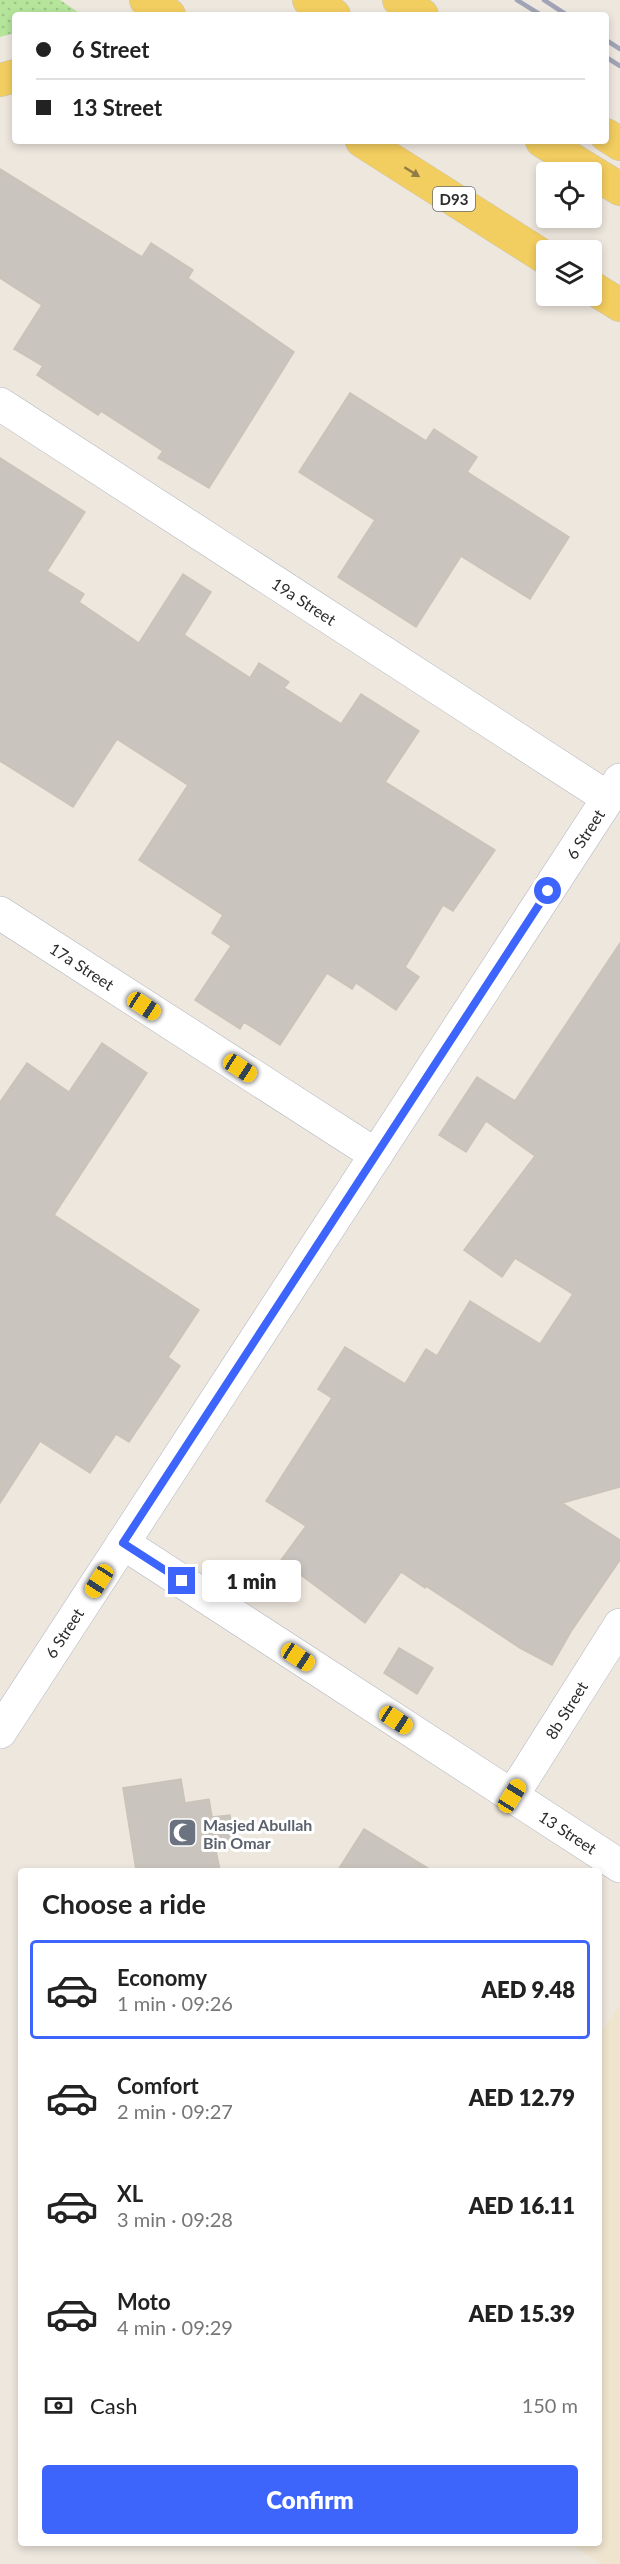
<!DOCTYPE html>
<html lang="en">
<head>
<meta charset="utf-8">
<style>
  body { margin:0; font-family:Lato,sans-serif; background:#f2f2f2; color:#222; height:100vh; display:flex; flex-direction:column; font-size:22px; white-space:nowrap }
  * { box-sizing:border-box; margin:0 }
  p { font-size:20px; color:#767676 }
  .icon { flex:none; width:33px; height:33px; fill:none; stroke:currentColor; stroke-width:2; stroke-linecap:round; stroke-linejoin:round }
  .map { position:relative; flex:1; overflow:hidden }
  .details { position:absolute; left:18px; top:1868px; width:584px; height:678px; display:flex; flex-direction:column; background:#fff; border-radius:6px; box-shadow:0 3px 9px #0003 }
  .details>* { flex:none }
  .top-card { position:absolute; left:12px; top:12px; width:597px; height:132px; border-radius:6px; box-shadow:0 3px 9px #0003; display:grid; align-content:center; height:132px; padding:0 24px; background:#fff }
  .tools { position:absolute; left:536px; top:162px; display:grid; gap:12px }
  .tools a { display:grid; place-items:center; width:66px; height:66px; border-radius:6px; background:#fff; box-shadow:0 3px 9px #0003; font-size:30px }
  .end { position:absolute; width:27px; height:27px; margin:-14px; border:8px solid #3e65fb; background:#fff; box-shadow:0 0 0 3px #fff }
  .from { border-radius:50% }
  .bubble { position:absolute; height:42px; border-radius:6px; background:#fff; box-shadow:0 3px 9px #0003; font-size:20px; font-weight:800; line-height:42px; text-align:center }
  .car { position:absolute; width:18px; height:36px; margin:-18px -9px; border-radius:8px; box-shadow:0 0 4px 2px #0007; background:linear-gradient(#f5c518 24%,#345 0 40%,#f5c518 0 76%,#345 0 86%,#f5c518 0) }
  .top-card b { display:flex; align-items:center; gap:21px; height:57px; font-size:22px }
  .top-card b+b { border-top:2px solid #e0e0e0 }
  .top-card i { width:15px; height:15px; background:#222 }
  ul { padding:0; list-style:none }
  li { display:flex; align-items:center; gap:18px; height:99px; margin:0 12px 9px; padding:0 12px; border:3px solid transparent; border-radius:6px }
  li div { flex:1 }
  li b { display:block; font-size:22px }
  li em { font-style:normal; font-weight:800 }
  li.selected { border-color:#3e65fb }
  li>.icon { width:54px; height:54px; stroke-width:1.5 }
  h2 { padding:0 24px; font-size:27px; line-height:72px }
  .pay { display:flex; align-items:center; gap:15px; height:66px; padding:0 24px; font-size:22px }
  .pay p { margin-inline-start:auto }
  .button { display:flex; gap:12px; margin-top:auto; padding:12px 24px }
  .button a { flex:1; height:69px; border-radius:6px; background:#3e65fb; color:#fff; font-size:24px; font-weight:800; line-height:69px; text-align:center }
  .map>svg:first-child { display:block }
  .education { fill:#efe4ce }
  .grass { fill:url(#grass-dots) }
  .building { fill:#c9c4be; stroke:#c9c3b8; stroke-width:1.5 }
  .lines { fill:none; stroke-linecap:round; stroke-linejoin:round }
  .street-casing { stroke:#b2b5c0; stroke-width:34 }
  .primary-casing { stroke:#c8c8c8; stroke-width:34 }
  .street { stroke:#fff; stroke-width:33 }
  .primary { stroke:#f2cd5f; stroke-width:33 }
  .rail { stroke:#a1a4b6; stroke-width:4.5 }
  .oneway { fill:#8f7c46 }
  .route { stroke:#3e65fb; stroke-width:8 }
  .labels { text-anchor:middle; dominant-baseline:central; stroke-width:6; stroke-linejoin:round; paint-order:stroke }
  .shield { fill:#fff; stroke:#6b6b6b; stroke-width:1.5 }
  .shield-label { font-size:15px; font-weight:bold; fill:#2c2c2c }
  .street-label { font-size:16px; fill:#2c2c2c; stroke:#fff }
  .worship-label { font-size:16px; font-weight:bold; fill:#5b616d; stroke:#fff; text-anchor:start }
</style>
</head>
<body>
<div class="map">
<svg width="620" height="2564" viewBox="0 0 620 2564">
  <defs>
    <pattern id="grass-dots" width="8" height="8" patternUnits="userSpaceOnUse" patternTransform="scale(1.5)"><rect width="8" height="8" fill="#b5e49b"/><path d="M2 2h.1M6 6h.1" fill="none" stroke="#9cc486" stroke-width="1.8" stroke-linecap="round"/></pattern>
  </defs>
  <rect width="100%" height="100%" fill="#eee7de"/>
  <polygon class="education" points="620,2004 620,2564 602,2564 569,2543 598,2542 598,2037"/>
  <polygon class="grass" points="0,0 60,0 81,14 15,15 15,33 0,37"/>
  <g class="building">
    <polygon points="0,169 142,257 151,243 193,270 188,278 294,352 209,488 158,458 163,451 101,411 98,415 37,375 43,366 14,349 42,305 0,278"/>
    <polygon points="350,393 426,441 434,429 477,457 467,472 569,537 530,599 461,556 416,627 338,577 375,520 299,472"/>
    <polygon points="0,458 85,512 47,571 84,594 79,602 139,643 183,574 211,592 184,635 250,678 259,663 289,682 284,688 341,724 361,694 419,731 385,782 495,850 453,911 443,905 405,967 419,977 396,1010 356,983 352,989 327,973 280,1045 244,1022 240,1029 195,1000 231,946 212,933 223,915 139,860 188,785 117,739 73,807 0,761"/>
    <polygon points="620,943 620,1487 562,1503 620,1540 620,1560 572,1630 552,1665 520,1648 426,1586 425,1588 401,1572 365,1623 281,1560 306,1526 266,1501 332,1398 318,1389 345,1347 405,1384 426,1349 437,1356 470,1301 540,1344 573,1294 515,1258 502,1277 464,1250 535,1156 486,1121 466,1152 439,1135 477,1077 515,1101"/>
    <polygon points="102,1043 147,1073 54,1215 199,1310 168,1357 180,1366 129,1442 116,1434 90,1473 40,1441 0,1503 0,1102 27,1063 69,1092"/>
    <polygon points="399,1648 433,1668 417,1694 384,1673"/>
    <polygon points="181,1779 185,1803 209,1799 212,1817 230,1815 235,1848 216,1851 220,1870 136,1870 123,1788"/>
    <polygon points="364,1829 431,1870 338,1870"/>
  </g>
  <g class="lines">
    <defs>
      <g id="street">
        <polyline points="0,404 608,798"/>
        <polyline points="0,913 376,1155"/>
        <polyline points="123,1543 620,1866"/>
        <polyline points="0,1732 620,780"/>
        <polyline points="512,1796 620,1625"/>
      </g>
      <g id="primary">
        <polyline points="146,0 169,15"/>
        <polyline points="309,0 334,15"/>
        <polyline points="399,0 422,15"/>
        <polyline points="0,80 15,76"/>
        <polyline points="606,135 620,144"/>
        <polyline points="362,141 546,258"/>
        <polyline points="542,141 620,189"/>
        <polyline points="591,287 620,305"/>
      </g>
    </defs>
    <use href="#street" class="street-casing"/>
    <use href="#primary" class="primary-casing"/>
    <use href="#street" class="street"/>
    <use href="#primary" class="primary"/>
    <g class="rail">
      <polyline points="517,0 541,15"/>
      <polyline points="544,0 567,15"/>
      <polyline points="606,40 620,49"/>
      <polyline points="606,57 620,66"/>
    </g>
  </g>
  <defs><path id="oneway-solid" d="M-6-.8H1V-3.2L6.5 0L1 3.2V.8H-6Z" transform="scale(1.5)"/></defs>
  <use class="oneway" href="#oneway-solid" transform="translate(412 172) rotate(32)"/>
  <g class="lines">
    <polyline class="route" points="182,1581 123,1543 548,891"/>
  </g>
  <defs>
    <symbol id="mosque-square" viewBox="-11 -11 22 22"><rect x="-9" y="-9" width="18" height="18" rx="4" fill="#6b7280" stroke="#fff"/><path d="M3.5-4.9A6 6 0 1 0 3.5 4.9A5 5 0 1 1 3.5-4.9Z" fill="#fff"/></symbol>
  </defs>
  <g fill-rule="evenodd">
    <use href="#mosque-square" x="166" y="1816" width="33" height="33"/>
  </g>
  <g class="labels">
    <rect class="shield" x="433" y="187" width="42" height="24" rx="4.5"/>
    <g class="shield-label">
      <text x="454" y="199">D93</text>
    </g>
    <g class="street-label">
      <text transform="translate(304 601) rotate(33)">19a Street</text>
      <text transform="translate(585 834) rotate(-57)">6 Street</text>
      <text transform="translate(82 966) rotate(33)">17a Street</text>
      <text transform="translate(64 1633) rotate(-57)">6 Street</text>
      <text transform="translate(566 1710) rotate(-58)">8b Street</text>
      <text transform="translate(568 1832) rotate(33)">13 Street</text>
    </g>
    <g class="worship-label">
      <text x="203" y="1824">Masjed Abullah<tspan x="203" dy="18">Bin Omar</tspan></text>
    </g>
  </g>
</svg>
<div class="tools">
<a><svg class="icon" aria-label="locate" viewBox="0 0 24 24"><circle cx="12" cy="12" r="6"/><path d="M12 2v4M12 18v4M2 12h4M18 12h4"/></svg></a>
<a><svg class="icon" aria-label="layers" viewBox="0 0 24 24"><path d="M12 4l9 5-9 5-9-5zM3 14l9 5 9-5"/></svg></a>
</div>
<i class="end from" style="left:548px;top:891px"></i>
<i class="end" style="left:182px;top:1581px"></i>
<div class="bubble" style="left:202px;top:1560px;width:99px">1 min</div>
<i class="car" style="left:144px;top:1006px;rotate:123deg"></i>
<i class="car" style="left:240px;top:1068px;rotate:123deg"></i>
<i class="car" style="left:99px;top:1581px;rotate:213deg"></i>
<i class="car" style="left:298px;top:1657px;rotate:123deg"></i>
<i class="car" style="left:396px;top:1720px;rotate:123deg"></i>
<i class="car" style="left:512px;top:1796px;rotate:32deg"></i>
<div class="top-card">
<b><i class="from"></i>6 Street</b>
<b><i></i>13 Street</b>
</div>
<section class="details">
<h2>Choose a ride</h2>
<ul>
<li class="selected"><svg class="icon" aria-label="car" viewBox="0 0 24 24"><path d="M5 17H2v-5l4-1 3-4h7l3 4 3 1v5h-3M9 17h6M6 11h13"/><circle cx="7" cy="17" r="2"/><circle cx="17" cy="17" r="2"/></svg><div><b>Economy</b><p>1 min · 09:26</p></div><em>AED 9.48</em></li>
<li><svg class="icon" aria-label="car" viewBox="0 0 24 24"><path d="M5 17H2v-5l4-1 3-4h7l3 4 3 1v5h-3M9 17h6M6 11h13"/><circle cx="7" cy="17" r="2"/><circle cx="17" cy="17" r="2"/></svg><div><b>Comfort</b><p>2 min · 09:27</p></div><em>AED 12.79</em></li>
<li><svg class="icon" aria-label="car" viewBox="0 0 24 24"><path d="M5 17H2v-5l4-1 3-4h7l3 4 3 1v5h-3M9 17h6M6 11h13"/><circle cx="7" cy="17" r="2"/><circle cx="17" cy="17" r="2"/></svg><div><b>XL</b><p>3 min · 09:28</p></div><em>AED 16.11</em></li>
<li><svg class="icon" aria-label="car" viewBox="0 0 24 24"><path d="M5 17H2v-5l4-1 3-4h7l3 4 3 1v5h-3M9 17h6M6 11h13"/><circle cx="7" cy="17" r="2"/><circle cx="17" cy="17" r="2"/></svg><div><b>Moto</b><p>4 min · 09:29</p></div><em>AED 15.39</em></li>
</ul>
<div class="pay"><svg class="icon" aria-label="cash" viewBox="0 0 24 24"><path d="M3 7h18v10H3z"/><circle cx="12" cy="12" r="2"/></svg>Cash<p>150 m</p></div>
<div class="button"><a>Confirm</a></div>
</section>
</div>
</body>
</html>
